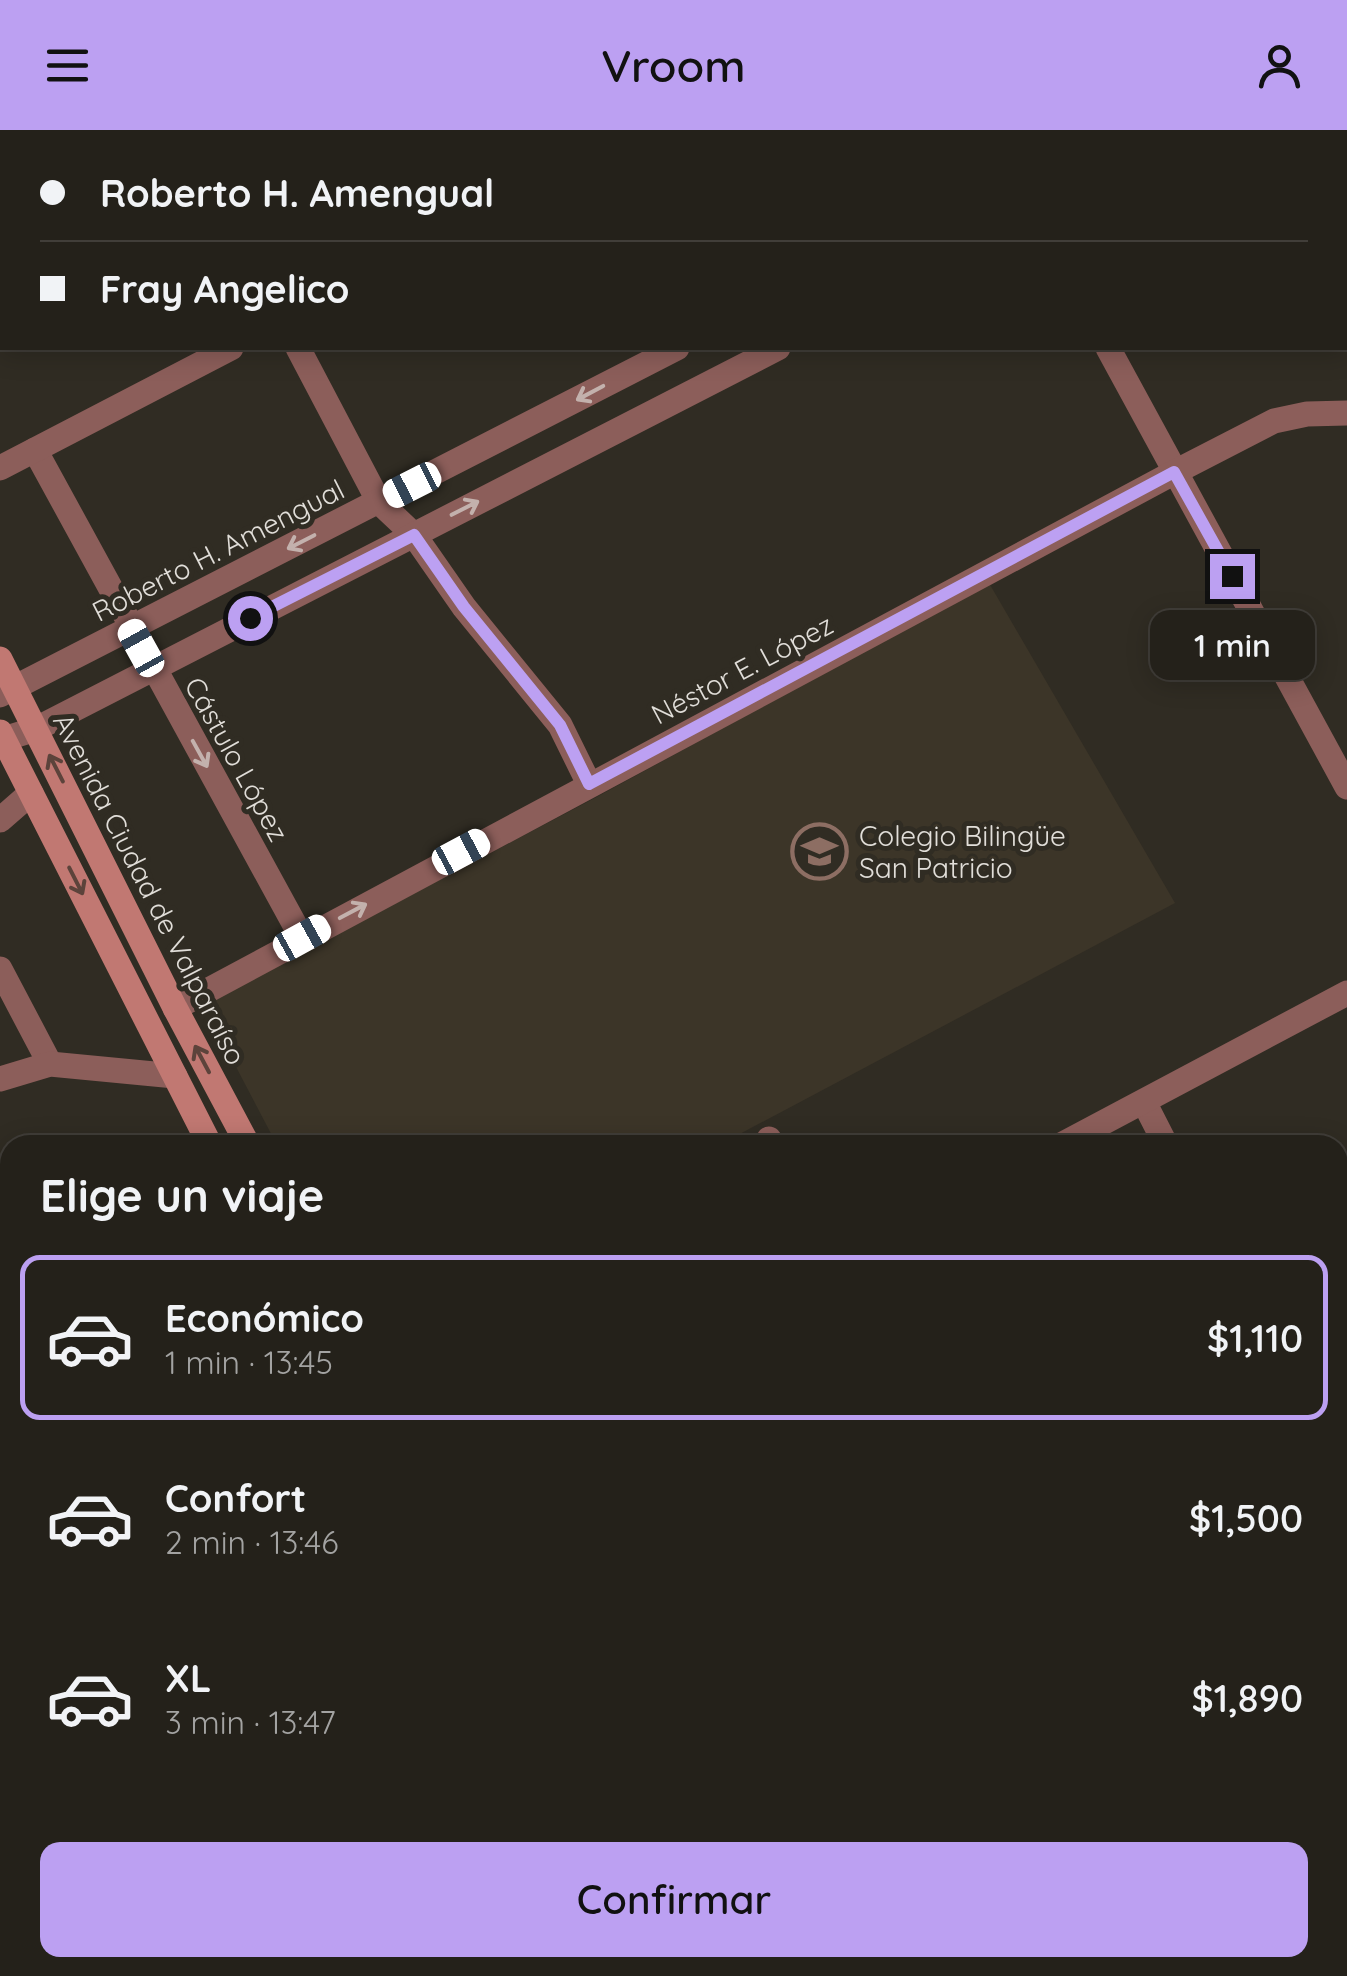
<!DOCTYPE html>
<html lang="es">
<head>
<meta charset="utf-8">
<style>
  body { margin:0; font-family:Quicksand,sans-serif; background:#302e27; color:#f1f3f6; height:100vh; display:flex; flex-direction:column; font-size:38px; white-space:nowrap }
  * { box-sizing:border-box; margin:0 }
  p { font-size:32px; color:#a3a3a2 }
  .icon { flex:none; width:55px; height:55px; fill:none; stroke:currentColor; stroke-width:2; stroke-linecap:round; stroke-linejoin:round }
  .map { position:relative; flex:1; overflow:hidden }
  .details { position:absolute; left:0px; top:1005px; width:1348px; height:842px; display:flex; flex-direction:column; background:#24211a; border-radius:30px 30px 0 0; box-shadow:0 5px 25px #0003,0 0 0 2px #413e39 }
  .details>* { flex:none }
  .guide { position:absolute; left:0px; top:0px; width:1348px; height:220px; box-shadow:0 5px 25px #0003,0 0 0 2px #413e39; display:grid; align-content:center; height:220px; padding:0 40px; background:#24211a }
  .end { position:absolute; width:45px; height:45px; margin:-22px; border:12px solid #bca0f2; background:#111; box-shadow:0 0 0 5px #111 }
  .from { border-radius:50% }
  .bubble { position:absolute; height:70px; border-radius:20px; background:#24211a; box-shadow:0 5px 25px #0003,0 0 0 2px #413e39; font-size:32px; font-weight:600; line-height:70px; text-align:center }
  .car { position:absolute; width:30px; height:60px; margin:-30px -15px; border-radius:12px; box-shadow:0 0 8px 2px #0007; background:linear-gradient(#fff 24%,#345 0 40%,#fff 0 76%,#345 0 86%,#fff 0) }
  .guide b { display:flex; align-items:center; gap:35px; height:95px; font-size:38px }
  .guide b+b { border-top:2px solid #413e39 }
  .guide i { width:25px; height:25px; background:#f1f3f6 }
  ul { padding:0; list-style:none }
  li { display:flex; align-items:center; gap:30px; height:165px; margin:0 20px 15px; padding:0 20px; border:5px solid transparent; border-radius:20px }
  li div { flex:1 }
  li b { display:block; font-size:38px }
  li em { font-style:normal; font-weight:600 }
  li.on { border-color:#bca0f2 }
  li>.icon { width:90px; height:90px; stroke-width:1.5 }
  h2 { padding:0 40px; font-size:45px; line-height:120px }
  .action { display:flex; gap:20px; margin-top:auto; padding:20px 40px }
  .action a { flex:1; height:115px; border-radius:20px; background:#bca0f2; color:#111; font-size:40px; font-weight:600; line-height:115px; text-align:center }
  header { display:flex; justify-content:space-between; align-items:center; height:130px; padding:0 40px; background:#bca0f2; color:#111; font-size:45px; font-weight:600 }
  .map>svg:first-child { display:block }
  .built { fill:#3c3528 }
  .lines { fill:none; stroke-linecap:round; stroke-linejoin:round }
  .street { stroke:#8c5e5a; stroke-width:25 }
  .secondary { stroke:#c17872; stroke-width:25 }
  .oneway { stroke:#c3b1ad }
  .oneway2 { stroke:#5c433b }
  .route { stroke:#bca0f2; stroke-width:12 }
  .labels { text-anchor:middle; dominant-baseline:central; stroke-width:10; stroke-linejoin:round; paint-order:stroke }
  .street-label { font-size:28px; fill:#e1ded9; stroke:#302c23 }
  .poi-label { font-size:28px; fill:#e1ded9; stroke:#302c23; text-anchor:start }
</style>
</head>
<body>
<header><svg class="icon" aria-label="menu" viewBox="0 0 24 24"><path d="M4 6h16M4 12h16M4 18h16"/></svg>Vroom<svg class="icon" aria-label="person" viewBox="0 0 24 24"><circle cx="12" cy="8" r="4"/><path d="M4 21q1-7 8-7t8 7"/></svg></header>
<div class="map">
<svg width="1347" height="1846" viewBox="0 0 1347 1846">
  <rect width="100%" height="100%" fill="#302c23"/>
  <polygon class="built" points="989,453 1175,773 719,1015 277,1015 203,874 593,669"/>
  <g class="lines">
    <g class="street">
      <polyline points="990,0 992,2"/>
      <polyline points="615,2 617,0"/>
      <polyline points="1090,2 1095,0"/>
      <polyline points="1196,2 1201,0"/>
      <polyline points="298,218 379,372 414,405 464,477 560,595 589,654"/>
      <polyline points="1108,218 1347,657"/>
      <polyline points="35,320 302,808"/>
      <polyline points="0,338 231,218"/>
      <polyline points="0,565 677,218"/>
      <polyline points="0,610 36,599 778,218"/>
      <polyline points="0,690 31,663"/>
      <polyline points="0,839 50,934"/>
      <polyline points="175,878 1175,342 1274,291 1307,284 1347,283"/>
      <polyline points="0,949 50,934 175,946"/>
      <polyline points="1144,972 1166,1015"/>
      <polyline points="769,1009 773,1015"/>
      <polyline points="1061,1015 1347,863"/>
      <polyline points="1338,1337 1347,1355"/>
      <polyline points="1338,1683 1347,1678"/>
      <polyline points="813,1838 818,1846"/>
      <polyline points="1187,1838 1191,1846"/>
      <polyline points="1033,1846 1049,1838"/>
    </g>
    <g class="secondary">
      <polyline points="0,529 175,878 248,1015"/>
      <polyline points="0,602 210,1015"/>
      <polyline points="643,1838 648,1846"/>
      <polyline points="683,1838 687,1846"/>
    </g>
  </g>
  <defs><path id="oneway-shaft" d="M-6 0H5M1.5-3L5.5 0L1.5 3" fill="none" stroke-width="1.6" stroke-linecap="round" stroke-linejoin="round" transform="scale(2.5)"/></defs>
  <g class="oneway">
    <use href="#oneway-shaft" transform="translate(590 263) rotate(152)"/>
    <use href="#oneway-shaft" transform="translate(465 378) rotate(-27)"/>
    <use href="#oneway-shaft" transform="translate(301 412) rotate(153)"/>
    <use href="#oneway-shaft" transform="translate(200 624) rotate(61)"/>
    <use href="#oneway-shaft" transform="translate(353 781) rotate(-28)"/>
  </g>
  <g class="oneway2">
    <use href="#oneway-shaft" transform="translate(56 638) rotate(-117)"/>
    <use href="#oneway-shaft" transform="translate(76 751) rotate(63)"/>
    <use href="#oneway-shaft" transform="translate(202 929) rotate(-118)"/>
  </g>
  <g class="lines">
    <polyline class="route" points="250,488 414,405 464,477 560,595 589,654 1174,342 1232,446"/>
  </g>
  <defs>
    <symbol id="school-ring" viewBox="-11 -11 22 22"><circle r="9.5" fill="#302c23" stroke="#8d6e63" stroke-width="1.5"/><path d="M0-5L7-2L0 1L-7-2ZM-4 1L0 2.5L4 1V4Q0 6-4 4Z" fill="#8d6e63"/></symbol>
  </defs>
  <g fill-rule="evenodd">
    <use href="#school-ring" x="788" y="690" width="63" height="63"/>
  </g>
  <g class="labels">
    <g class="street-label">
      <text transform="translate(218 420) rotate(-27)">Roberto H. Amengual</text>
      <text transform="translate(742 539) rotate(-28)">Néstor E. López</text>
      <text transform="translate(237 629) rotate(61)">Cástulo López</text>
      <text transform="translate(150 759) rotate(63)">Avenida Ciudad de Valparaíso</text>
    </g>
    <g class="poi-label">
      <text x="859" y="705">Colegio Bilingüe<tspan x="859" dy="32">San Patricio</tspan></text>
    </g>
  </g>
</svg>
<i class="end from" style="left:250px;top:488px"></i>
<i class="end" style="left:1232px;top:446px"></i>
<div class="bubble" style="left:1150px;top:480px;width:165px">1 min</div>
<i class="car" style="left:412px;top:355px;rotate:243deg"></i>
<i class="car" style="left:141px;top:518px;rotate:331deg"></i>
<i class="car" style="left:461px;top:722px;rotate:62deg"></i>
<i class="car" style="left:302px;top:808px;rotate:61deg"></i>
<div class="guide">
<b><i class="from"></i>Roberto H. Amengual</b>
<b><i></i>Fray Angelico</b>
</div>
<section class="details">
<h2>Elige un viaje</h2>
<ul>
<li class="on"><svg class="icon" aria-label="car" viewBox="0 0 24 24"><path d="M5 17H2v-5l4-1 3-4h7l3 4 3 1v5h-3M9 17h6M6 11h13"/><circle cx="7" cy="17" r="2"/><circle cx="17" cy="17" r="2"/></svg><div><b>Económico</b><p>1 min · 13:45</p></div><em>$1,110</em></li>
<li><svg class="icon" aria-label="car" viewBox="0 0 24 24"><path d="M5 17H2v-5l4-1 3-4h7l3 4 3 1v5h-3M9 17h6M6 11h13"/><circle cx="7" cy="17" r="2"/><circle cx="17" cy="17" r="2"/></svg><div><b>Confort</b><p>2 min · 13:46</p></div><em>$1,500</em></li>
<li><svg class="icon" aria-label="car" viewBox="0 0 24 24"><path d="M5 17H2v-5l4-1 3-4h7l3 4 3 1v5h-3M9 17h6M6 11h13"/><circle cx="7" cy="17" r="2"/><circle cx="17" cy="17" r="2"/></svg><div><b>XL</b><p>3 min · 13:47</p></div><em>$1,890</em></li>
</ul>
<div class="action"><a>Confirmar</a></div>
</section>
</div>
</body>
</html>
